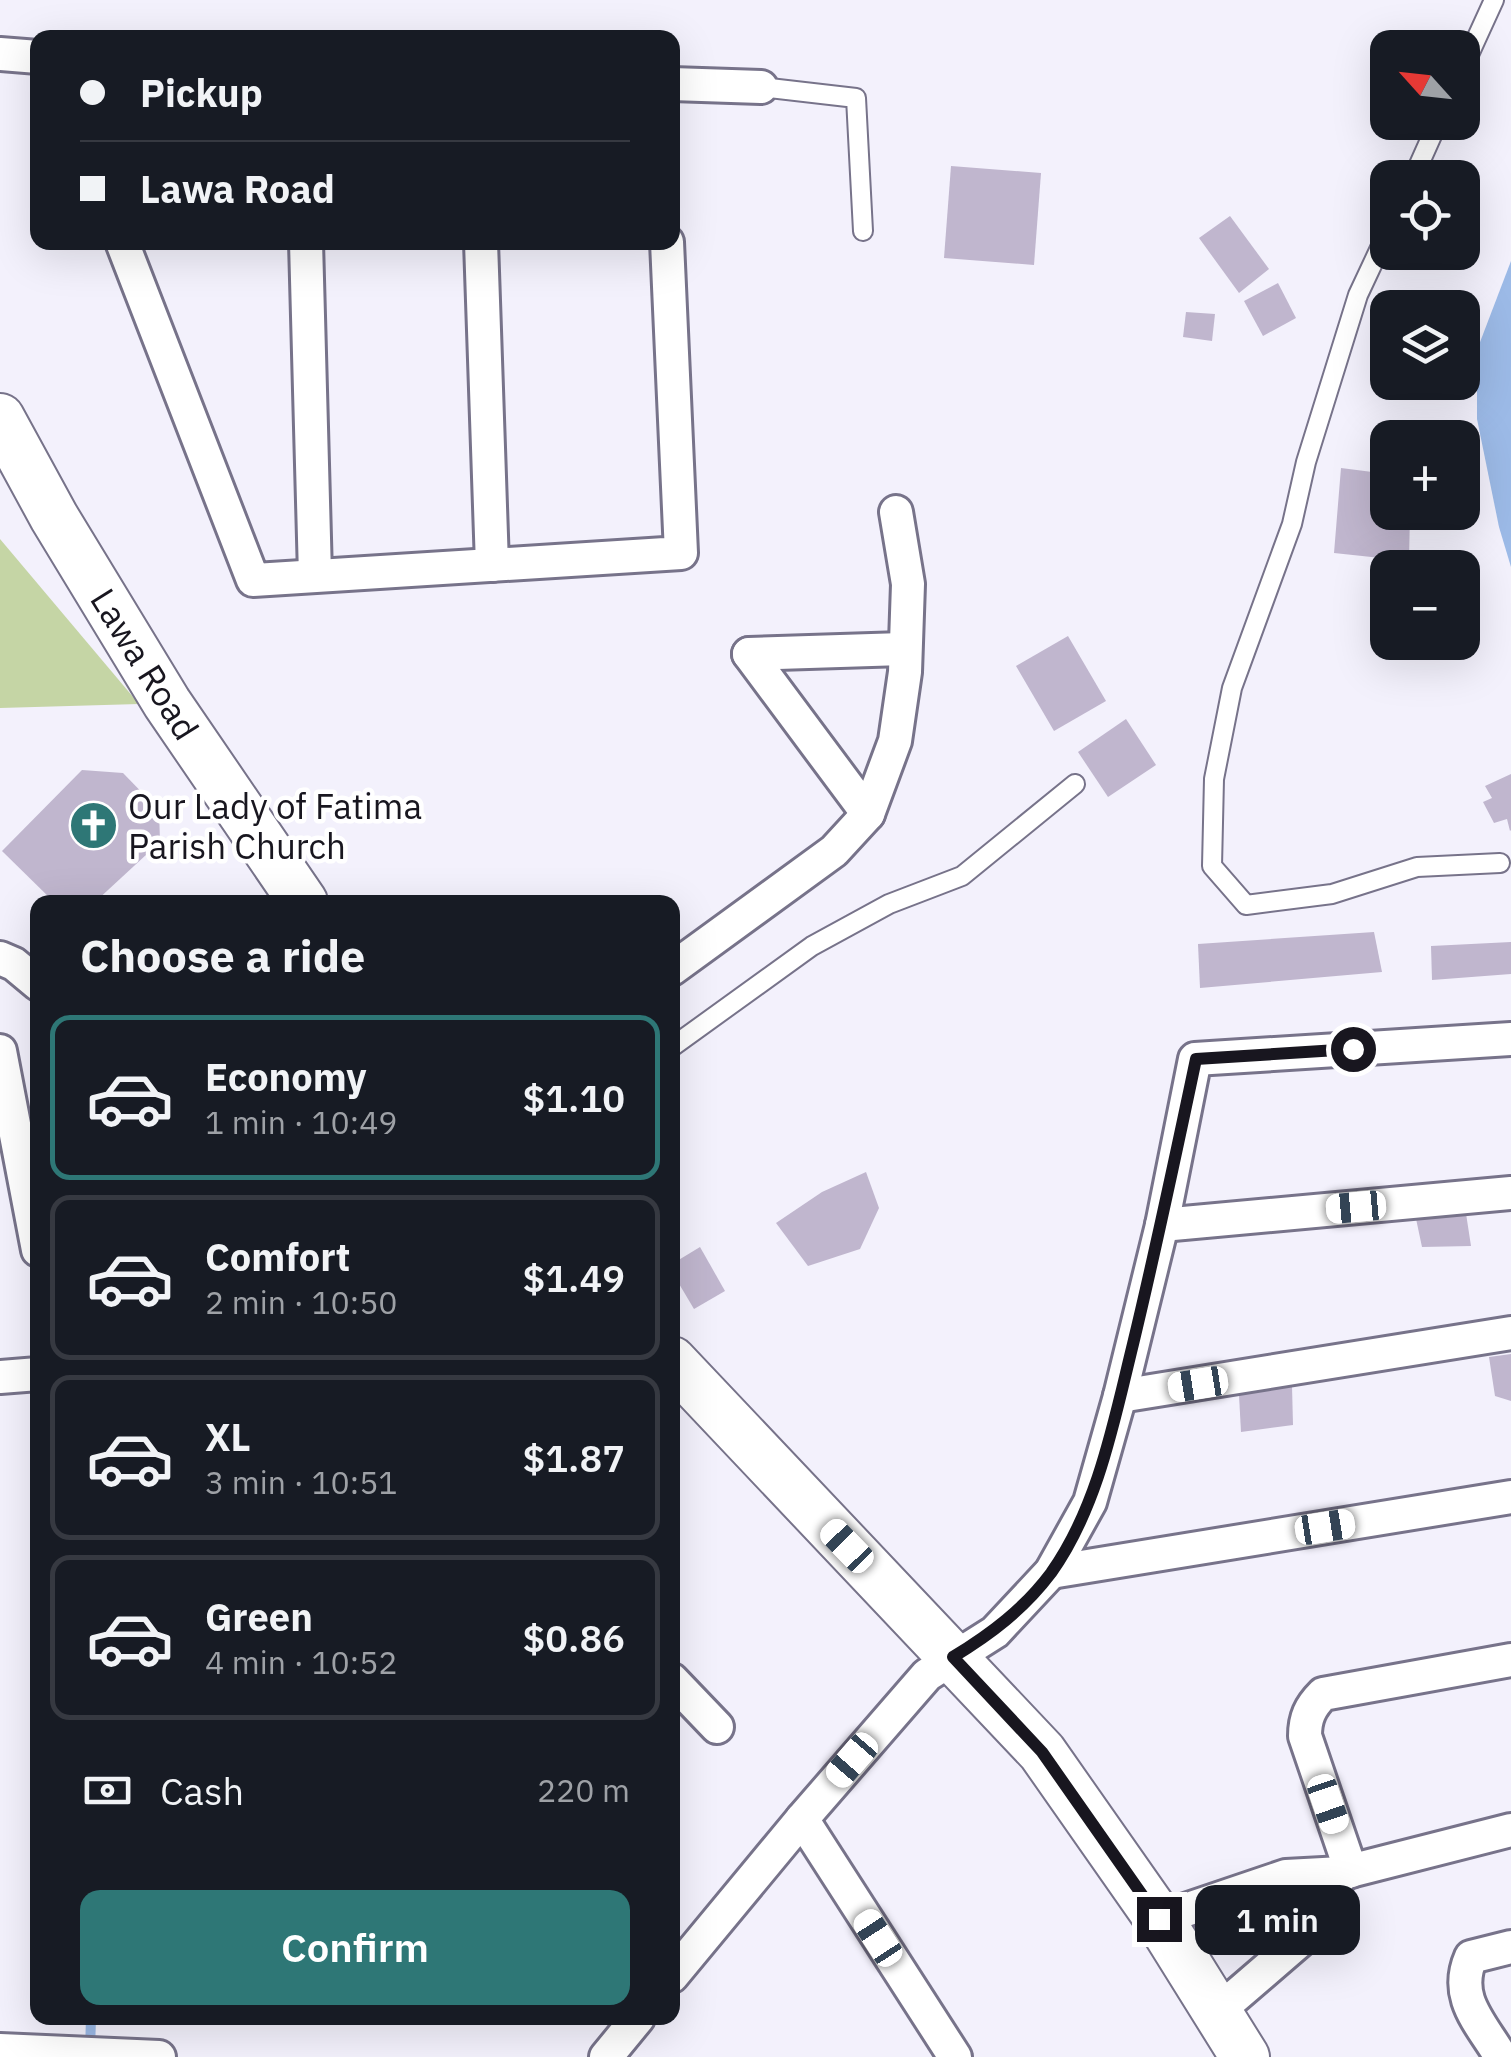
<!DOCTYPE html>
<html lang="en">
<head>
<meta charset="utf-8">
<style>
  body { margin:0; font-family:"IBM Plex Sans",sans-serif; background:#242831; color:#f1f3f6; height:100vh; display:flex; flex-direction:column; font-size:38px; white-space:nowrap }
  * { box-sizing:border-box; margin:0 }
  p { font-size:32px; color:#9ea1a6 }
  .icon { flex:none; width:55px; height:55px; fill:none; stroke:currentColor; stroke-width:2; stroke-linecap:round; stroke-linejoin:round }
  .map { position:relative; flex:1; overflow:hidden }
  .drawer { position:absolute; left:30px; top:895px; width:650px; height:1130px; display:flex; flex-direction:column; background:#171b24; border-radius:20px; box-shadow:0 10px 40px #0002 }
  .drawer>* { flex:none }
  .top-card { position:absolute; left:30px; top:30px; width:650px; height:220px; border-radius:20px; box-shadow:0 10px 40px #0002; display:grid; align-content:center; height:220px; padding:0 50px; background:#171b24 }
  .needle { width:65px; rotate:297deg }
  .fabs { position:absolute; left:1370px; top:30px; display:grid; gap:20px }
  .fabs a { display:grid; place-items:center; width:110px; height:110px; border-radius:20px; background:#171b24; box-shadow:0 10px 40px #0002; font-size:50px }
  .end { position:absolute; width:45px; height:45px; margin:-22px; border:12px solid #18161f; background:#fff; box-shadow:0 0 0 5px #fff }
  .from { border-radius:50% }
  .bubble { position:absolute; height:70px; border-radius:20px; background:#171b24; box-shadow:0 10px 40px #0002; font-size:32px; font-weight:600; line-height:70px; text-align:center }
  .car { position:absolute; width:30px; height:60px; margin:-30px -15px; border-radius:12px; box-shadow:0 0 8px 2px #0007; background:linear-gradient(#fff 24%,#345 0 40%,#fff 0 76%,#345 0 86%,#fff 0) }
  .top-card b { display:flex; align-items:center; gap:35px; height:95px; font-size:38px }
  .top-card b+b { border-top:2px solid #363941 }
  .top-card i { width:25px; height:25px; background:#f1f3f6 }
  ul { padding:0; list-style:none }
  li { display:flex; align-items:center; gap:30px; height:165px; margin:0 20px 15px; padding:0 30px; border:5px solid #363941; border-radius:20px }
  li div { flex:1 }
  li b { display:block; font-size:38px }
  li em { font-style:normal; font-weight:600 }
  li.active { border-color:#2e7776 }
  li>.icon { width:90px; height:90px; stroke-width:1.5 }
  h2 { padding:0 50px; font-size:45px; line-height:120px }
  .pay { display:flex; align-items:center; gap:25px; height:110px; padding:0 50px; font-size:38px }
  .pay p { margin-inline-start:auto }
  .button { display:flex; gap:20px; margin-top:auto; padding:20px 50px }
  .button a { flex:1; height:115px; border-radius:20px; background:#2e7776; color:#fff; font-size:40px; font-weight:600; line-height:115px; text-align:center }
  .map>svg:first-child { display:block }
  .green { fill:#c5d5a5 }
  .water { fill:#9cbae7 }
  .lines { fill:none; stroke-linecap:round; stroke-linejoin:round }
  .stream { stroke:#9cbae7; stroke-width:10 }
  .building { fill:#c0b6ce }
  .lane-casing { stroke:#77738a; stroke-width:22 }
  .street-casing { stroke:#77738a; stroke-width:38 }
  .secondary-casing { stroke:#77738a; stroke-width:52 }
  .lane { stroke:#fff; stroke-width:18 }
  .street { stroke:#fff; stroke-width:32 }
  .secondary { stroke:#fff; stroke-width:48 }
  .route { stroke:#18161f; stroke-width:12 }
  .labels { text-anchor:middle; dominant-baseline:central; stroke-width:9; stroke-linejoin:round; paint-order:stroke }
  .street-label { font-size:35px; fill:#18161f; stroke:#fff }
  .poi-label { font-size:35px; fill:#18161f; stroke:#fff; text-anchor:start }
</style>
</head>
<body>
<div class="map">
<svg width="1511" height="2057" viewBox="0 0 1511 2057">
  <rect width="100%" height="100%" fill="#f3f1fc"/>
  <polygon class="green" points="0,539 139,704 0,708"/>
  <polygon class="water" points="1511,261 1511,567 1499,527 1477,419 1477,350"/>
  <g class="lines">
    <polyline class="stream" points="90,2051 91,2018"/>
  </g>
  <g class="building">
    <polygon points="951,166 1041,173 1034,265 944,258"/>
    <polygon points="1230,216 1269,269 1239,293 1199,238"/>
    <polygon points="1278,283 1296,318 1263,336 1244,301"/>
    <polygon points="1186,312 1215,314 1212,341 1183,337"/>
    <polygon points="1341,468 1388,474 1388,512 1410,512 1409,561 1334,553"/>
    <polygon points="1068,636 1106,701 1054,731 1016,666"/>
    <polygon points="1126,719 1156,765 1108,797 1078,752"/>
    <polygon points="82,770 123,773 159,810 160,842 95,902 54,902 2,851"/>
    <polygon points="1511,774 1511,830 1510,831 1507,819 1494,823 1483,802 1492,798 1485,786"/>
    <polygon points="1374,932 1382,972 1200,988 1198,944"/>
    <polygon points="1511,942 1511,974 1432,980 1431,946"/>
    <polygon points="866,1172 879,1208 860,1249 808,1266 776,1223 822,1192"/>
    <polygon points="1465,1207 1471,1246 1422,1247 1415,1214"/>
    <polygon points="700,1247 725,1291 694,1309 672,1272 672,1264"/>
    <polygon points="1511,1354 1511,1401 1495,1396 1489,1357"/>
    <polygon points="1292,1386 1293,1425 1241,1432 1239,1395"/>
  </g>
  <g class="lines">
    <defs>
      <g id="lane">
        <polyline points="1462,70 1494,0"/>
        <polyline points="761,87 856,98 863,231"/>
        <polyline points="1413,178 1438,122"/>
        <polyline points="1388,231 1358,295 1306,462 1292,524 1232,688 1214,779 1212,866 1246,905 1332,894 1417,867 1500,863"/>
        <polyline points="672,1047 812,946 889,904 962,876 1075,784"/>
      </g>
      <g id="street">
        <polyline points="0,54 38,57"/>
        <polyline points="672,84 761,87"/>
        <polyline points="122,242 253,580 681,553 667,242"/>
        <polyline points="306,242 315,575"/>
        <polyline points="481,242 492,565"/>
        <polyline points="749,654 868,814"/>
        <polyline points="749,654 903,649"/>
        <polyline points="0,958 14,964 38,984"/>
        <polyline points="672,969 834,851 868,814 895,741 905,672 908,584 896,512"/>
        <polyline points="0,1051 38,1250"/>
        <polyline points="1162,1225 1511,1193"/>
        <polyline points="0,1377 38,1374"/>
        <polyline points="1120,1396 1511,1333"/>
        <polyline points="1051,1572 1511,1497"/>
        <polyline points="672,1680 717,1727"/>
        <polyline points="802,1819 955,2057"/>
        <path d="M1351,1871L1305,1736C1305,1718 1310,1707 1323,1694L1511,1660"/>
        <polyline points="1159,1919 1286,1876 1342,1873 1511,1830"/>
        <polyline points="672,1976 802,1819 927,1675 995,1632 1051,1572 1090,1502 1120,1396 1162,1225 1195,1059 1511,1039"/>
        <polyline points="1217,2012 1311,1931 1342,1873"/>
        <polyline points="0,2050 159,2057"/>
        <polyline points="606,2057 638,2018"/>
        <path d="M1501,2057C1481,2023 1453,1998 1471,1957L1511,1947"/>
      </g>
      <g id="secondary">
        <polyline points="0,418 54,517 167,703 303,902"/>
        <polyline points="672,1361 1042,1752 1159,1919 1245,2057"/>
      </g>
    </defs>
    <use href="#lane" class="lane-casing"/>
    <use href="#street" class="street-casing"/>
    <use href="#secondary" class="secondary-casing"/>
    <use href="#lane" class="lane"/>
    <use href="#street" class="street"/>
    <use href="#secondary" class="secondary"/>
  </g>
  <g class="lines">
    <path class="route" d="M1159,1919L1042,1752L953,1657C991,1634 1024,1609 1051,1573C1098,1507 1114,1421 1133,1344C1156,1249 1176,1154 1196,1059L1353,1049"/>
  </g>
  <defs>
    <symbol id="church-disc" viewBox="-11 -11 22 22"><circle r="9.5" fill="#2e7776" stroke="#fff"/><path d="M-1.2-6h2.4v3.5h3.3v2.4h-3.3V6h-2.4V-.1h-3.3v-2.4h3.3Z" fill="#fff"/></symbol>
  </defs>
  <g fill-rule="evenodd">
    <use href="#church-disc" x="66" y="798" width="55" height="55"/>
  </g>
  <g class="labels">
    <g class="street-label">
      <text transform="translate(145 664) rotate(58)">Lawa Road</text>
    </g>
    <g class="poi-label">
      <text x="128" y="806">Our Lady of Fatima<tspan x="128" dy="40">Parish Church</tspan></text>
    </g>
  </g>
</svg>
<div class="fabs">
<a><svg class="needle" viewBox="-14 -14 28 28"><path d="M0-13l5 13h-10z" fill="#e53935"/><path d="M0 13l5-13h-10z" fill="#9ea1a6"/></svg></a>
<a><svg class="icon" aria-label="locate" viewBox="0 0 24 24"><circle cx="12" cy="12" r="6"/><path d="M12 2v4M12 18v4M2 12h4M18 12h4"/></svg></a>
<a><svg class="icon" aria-label="layers" viewBox="0 0 24 24"><path d="M12 4l9 5-9 5-9-5zM3 14l9 5 9-5"/></svg></a>
<a>+</a>
<a>−</a>
</div>
<i class="end from" style="left:1353px;top:1049px"></i>
<i class="end" style="left:1159px;top:1919px"></i>
<div class="bubble" style="left:1195px;top:1885px;width:165px">1 min</div>
<i class="car" style="left:1356px;top:1207px;rotate:265deg"></i>
<i class="car" style="left:1198px;top:1384px;rotate:261deg"></i>
<i class="car" style="left:1325px;top:1527px;rotate:81deg"></i>
<i class="car" style="left:847px;top:1546px;rotate:316deg"></i>
<i class="car" style="left:852px;top:1760px;rotate:221deg"></i>
<i class="car" style="left:1328px;top:1804px;rotate:161deg"></i>
<i class="car" style="left:878px;top:1938px;rotate:327deg"></i>
<div class="top-card">
<b><i class="from"></i>Pickup</b>
<b><i></i>Lawa Road</b>
</div>
<section class="drawer">
<h2>Choose a ride</h2>
<ul>
<li class="active"><svg class="icon" aria-label="car" viewBox="0 0 24 24"><path d="M5 17H2v-5l4-1 3-4h7l3 4 3 1v5h-3M9 17h6M6 11h13"/><circle cx="7" cy="17" r="2"/><circle cx="17" cy="17" r="2"/></svg><div><b>Economy</b><p>1 min · 10:49</p></div><em>$1.10</em></li>
<li><svg class="icon" aria-label="car" viewBox="0 0 24 24"><path d="M5 17H2v-5l4-1 3-4h7l3 4 3 1v5h-3M9 17h6M6 11h13"/><circle cx="7" cy="17" r="2"/><circle cx="17" cy="17" r="2"/></svg><div><b>Comfort</b><p>2 min · 10:50</p></div><em>$1.49</em></li>
<li><svg class="icon" aria-label="car" viewBox="0 0 24 24"><path d="M5 17H2v-5l4-1 3-4h7l3 4 3 1v5h-3M9 17h6M6 11h13"/><circle cx="7" cy="17" r="2"/><circle cx="17" cy="17" r="2"/></svg><div><b>XL</b><p>3 min · 10:51</p></div><em>$1.87</em></li>
<li><svg class="icon" aria-label="car" viewBox="0 0 24 24"><path d="M5 17H2v-5l4-1 3-4h7l3 4 3 1v5h-3M9 17h6M6 11h13"/><circle cx="7" cy="17" r="2"/><circle cx="17" cy="17" r="2"/></svg><div><b>Green</b><p>4 min · 10:52</p></div><em>$0.86</em></li>
</ul>
<div class="pay"><svg class="icon" aria-label="cash" viewBox="0 0 24 24"><path d="M3 7h18v10H3z"/><circle cx="12" cy="12" r="2"/></svg>Cash<p>220 m</p></div>
<div class="button"><a>Confirm</a></div>
</section>
</div>
</body>
</html>
